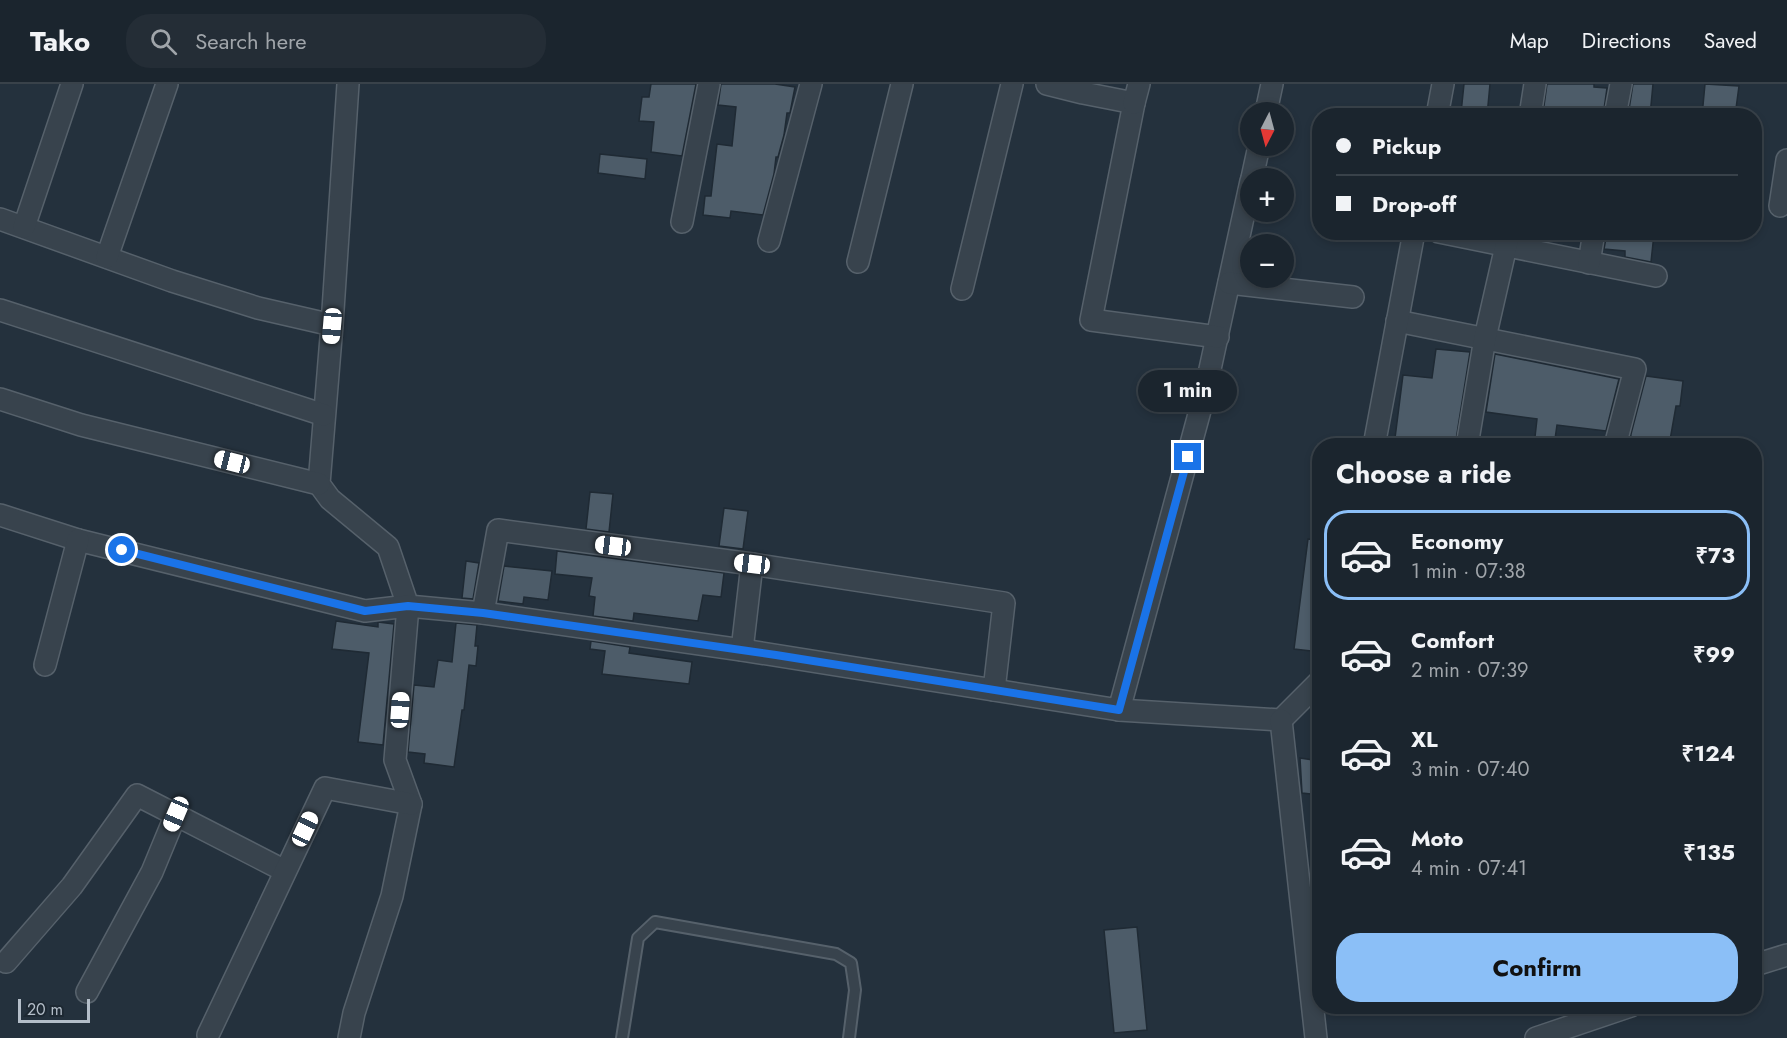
<!DOCTYPE html>
<html lang="en">
<head>
<meta charset="utf-8">
<style>
  body { margin:0; font-family:Jost,sans-serif; background:#242d36; color:#f1f3f6; height:100vh; display:flex; flex-direction:column; font-size:22px; white-space:nowrap }
  * { box-sizing:border-box; margin:0 }
  p { font-size:20px; color:#a0a5aa }
  .icon { flex:none; width:33px; height:33px; fill:none; stroke:currentColor; stroke-width:2; stroke-linecap:round; stroke-linejoin:round }
  .map { position:relative; flex:1; overflow:hidden }
  .sheet { position:absolute; left:1312px; top:354px; width:450px; height:576px; display:flex; flex-direction:column; background:#1b252e; border-radius:24px; box-shadow:0 3px 9px #0003,0 0 0 2px #39424a }
  .sheet>* { flex:none }
  .banner { position:absolute; left:1312px; top:24px; width:450px; height:132px; border-radius:24px; box-shadow:0 3px 9px #0003,0 0 0 2px #39424a; display:grid; align-content:center; height:132px; padding:0 24px; background:#1b252e }
  .needle { width:39px; rotate:186deg }
  .fabs { position:absolute; left:1240px; top:18px; display:grid; gap:12px }
  .fabs a { display:grid; place-items:center; width:54px; height:54px; border-radius:50%; background:#1b252e; box-shadow:0 3px 9px #0003,0 0 0 2px #39424a; font-size:30px }
  .scale { position:absolute; left:18px; bottom:15px; width:72px; box-sizing:border-box; padding-left:6px; border:3px solid #b4bec9; border-top:0; font-size:16px; line-height:21px; white-space:nowrap; color:#b4bec9; -webkit-text-stroke:4px #1d2832; paint-order:stroke }
  .end { position:absolute; width:27px; height:27px; margin:-14px; border:8px solid #1a73e8; background:#fff; box-shadow:0 0 0 3px #fff }
  .from { border-radius:50% }
  .bubble { position:absolute; height:42px; border-radius:21px; background:#1b252e; box-shadow:0 3px 9px #0003,0 0 0 2px #39424a; font-size:20px; font-weight:700; line-height:42px; text-align:center }
  .car { position:absolute; width:18px; height:36px; margin:-18px -9px; border-radius:8px; box-shadow:0 0 4px 2px #0007; background:linear-gradient(#fff 24%,#345 0 40%,#fff 0 76%,#345 0 86%,#fff 0) }
  .banner b { display:flex; align-items:center; gap:21px; height:57px; font-size:22px }
  .banner b+b { border-top:2px solid #39424a }
  .banner i { width:15px; height:15px; background:#f1f3f6 }
  ul { padding:0; list-style:none }
  li { display:flex; align-items:center; gap:18px; height:90px; margin:0 12px 9px; padding:0 12px; border:3px solid transparent; border-radius:24px }
  li div { flex:1 }
  li b { display:block; font-size:22px }
  li em { font-style:normal; font-weight:700 }
  li.selected { border-color:#8bbff7 }
  li>.icon { width:54px; height:54px; stroke-width:1.5 }
  h2 { padding:0 24px; font-size:27px; line-height:72px }
  .action { display:flex; gap:12px; margin-top:auto; padding:12px 24px }
  .action a { flex:1; height:69px; border-radius:24px; background:#8bbff7; color:#111; font-size:24px; font-weight:700; line-height:69px; text-align:center }
  header { display:flex; align-items:center; gap:36px; box-sizing:border-box; height:84px; padding:0 30px; background:#1b252e; border-bottom:2px solid #39424a }
  header strong { font-size:28px }
  nav { display:flex; gap:33px; margin-inline-start:auto; font-size:21px }
  .search { width:420px; height:54px; background:#242d36; display:flex; align-items:center; gap:15px; box-sizing:border-box; padding:0 21px; border-radius:24px; color:#a0a5aa; font-size:22px }
  .map>svg:first-child { display:block }
  .building { fill:#4d5c69; stroke:#1f2a34; stroke-width:1.5 }
  .lines { fill:none; stroke-linecap:round; stroke-linejoin:round }
  .service-casing { stroke:#56616b; stroke-width:14 }
  .minor-casing { stroke:#56616b; stroke-width:24 }
  .service { stroke:#38434d; stroke-width:10 }
  .minor { stroke:#38434d; stroke-width:21 }
  .route { stroke:#1a73e8; stroke-width:8 }
</style>
</head>
<body>
<header>
<strong>Tako</strong>
<div class="search"><svg class="icon" aria-label="search" viewBox="0 0 24 24"><circle cx="10" cy="10" r="6"/><path d="M15 15l6 6"/></svg>Search here</div>
<nav><a>Map</a><a>Directions</a><a>Saved</a></nav>
</header>
<div class="map">
<svg width="1787" height="954" viewBox="0 0 1787 954">
  <rect width="100%" height="100%" fill="#24313d"/>
  <g class="building">
    <polygon points="651,0 696,0 682,72 651,68 654,38 639,37 642,13 649,13"/>
    <polygon points="721,0 775,0 795,3 790,29 787,29 784,51 778,73 776,73 774,90 763,131 731,127 730,134 703,131 705,112 711,112 717,60 732,62 736,23 718,21"/>
    <polygon points="1464,0 1490,0 1487,32 1461,29"/>
    <polygon points="1547,0 1594,0 1594,3 1607,4 1603,32 1568,32 1543,29"/>
    <polygon points="1633,0 1653,0 1650,32 1628,32"/>
    <polygon points="1705,0 1739,2 1735,32 1702,32"/>
    <polygon points="600,70 647,75 645,95 598,89"/>
    <polygon points="1607,148 1654,150 1651,178 1625,173 1625,167 1604,165"/>
    <polygon points="1436,265 1470,268 1455,362 1394,362 1403,291 1432,294"/>
    <polygon points="1495,270 1619,295 1606,347 1557,341 1554,362 1534,362 1537,335 1486,328"/>
    <polygon points="1646,292 1683,297 1680,322 1676,322 1669,362 1630,362 1631,350"/>
    <polygon points="590,408 613,410 609,448 586,445"/>
    <polygon points="724,424 748,427 743,465 719,462"/>
    <polygon points="1308,455 1320,456 1320,568 1294,565"/>
    <polygon points="557,467 724,489 721,513 703,511 698,537 634,529 633,537 593,532 595,513 589,512 592,494 555,490"/>
    <polygon points="466,477 479,479 473,515 462,514"/>
    <polygon points="504,482 552,487 548,516 524,513 523,520 498,517"/>
    <polygon points="336,537 378,543 378,538 394,540 383,661 358,658 369,569 332,565"/>
    <polygon points="456,539 477,541 475,562 478,562 476,582 469,581 464,626 462,626 454,683 424,679 425,670 408,668 414,601 434,603 438,576 452,578"/>
    <polygon points="591,557 630,563 629,569 692,578 689,600 602,590 605,567 590,565"/>
    <polygon points="1300,674 1320,677 1320,711 1302,709"/>
    <polygon points="1137,843 1147,946 1114,949 1104,846"/>
  </g>
  <g class="lines">
    <defs>
      <polyline id="service" points="622,954 638,854 655,838 836,870 851,879 855,906 849,954"/>
      <g id="minor">
        <polyline points="348,0 332,241 319,400 330,415 388,463 408,522 483,529 742,566 1119,626 1205,308 1251,97"/>
        <polyline points="1047,0 1083,9 1134,19 1091,236 1218,253"/>
        <polyline points="1134,19 1139,0"/>
        <polyline points="1266,28 1272,0"/>
        <polyline points="1437,32 1443,0"/>
        <polyline points="1530,32 1535,0"/>
        <polyline points="1615,32 1621,0"/>
        <polyline points="1252,94 1259,62"/>
        <polyline points="1780,122 1787,76"/>
        <polyline points="0,135 172,197 258,224 332,241"/>
        <polyline points="682,138 709,0"/>
        <polyline points="24,143 72,0"/>
        <polyline points="1439,148 1656,192"/>
        <polyline points="769,157 811,0"/>
        <polyline points="107,173 167,0"/>
        <polyline points="858,178 902,0"/>
        <polyline points="1589,179 1594,148"/>
        <polyline points="1229,199 1353,213"/>
        <polyline points="962,205 1012,0"/>
        <polyline points="0,226 324,331"/>
        <polyline points="1397,237 1635,285 1615,362"/>
        <polyline points="0,315 81,341 319,400"/>
        <polyline points="1374,362 1414,148"/>
        <polyline points="1467,362 1485,254 1509,149"/>
        <polyline points="0,431 78,456 365,527 408,522 395,676 411,720 392,812 354,929 349,954"/>
        <polyline points="483,529 498,446 752,480 1004,519 994,606"/>
        <polyline points="742,566 752,480"/>
        <polyline points="45,581 78,456"/>
        <polyline points="1119,626 1281,636 1320,597"/>
        <polyline points="1281,636 1316,954"/>
        <polyline points="6,878 72,802 137,711 285,787"/>
        <polyline points="1755,881 1787,871"/>
        <polyline points="87,908 152,788 176,730"/>
        <polyline points="208,951 325,704 411,720"/>
        <polyline points="1536,954 1631,922"/>
      </g>
    </defs>
    <use href="#service" class="service-casing"/>
    <use href="#minor" class="minor-casing"/>
    <use href="#service" class="service"/>
    <use href="#minor" class="minor"/>
  </g>
  <g class="lines">
    <polyline class="route" points="122,466 365,527 408,522 483,529 776,571 1119,626 1188,373"/>
  </g>
</svg>
<div class="fabs">
<a><svg class="needle" viewBox="-14 -14 28 28"><path d="M0-13l5 13h-10z" fill="#e53935"/><path d="M0 13l5-13h-10z" fill="#a0a5aa"/></svg></a>
<a>+</a>
<a>−</a>
</div>
<div class="scale">20 m</div>
<i class="end from" style="left:122px;top:466px"></i>
<i class="end" style="left:1188px;top:373px"></i>
<div class="bubble" style="left:1138px;top:286px;width:99px">1 min</div>
<i class="car" style="left:332px;top:242px;rotate:185deg"></i>
<i class="car" style="left:232px;top:378px;rotate:284deg"></i>
<i class="car" style="left:613px;top:462px;rotate:277deg"></i>
<i class="car" style="left:752px;top:480px;rotate:277deg"></i>
<i class="car" style="left:400px;top:626px;rotate:4deg"></i>
<i class="car" style="left:176px;top:730px;rotate:203deg"></i>
<i class="car" style="left:305px;top:745px;rotate:25deg"></i>
<div class="banner">
<b><i class="from"></i>Pickup</b>
<b><i></i>Drop-off</b>
</div>
<section class="sheet">
<h2>Choose a ride</h2>
<ul>
<li class="selected"><svg class="icon" aria-label="car" viewBox="0 0 24 24"><path d="M5 17H2v-5l4-1 3-4h7l3 4 3 1v5h-3M9 17h6M6 11h13"/><circle cx="7" cy="17" r="2"/><circle cx="17" cy="17" r="2"/></svg><div><b>Economy</b><p>1 min · 07:38</p></div><em>₹73</em></li>
<li><svg class="icon" aria-label="car" viewBox="0 0 24 24"><path d="M5 17H2v-5l4-1 3-4h7l3 4 3 1v5h-3M9 17h6M6 11h13"/><circle cx="7" cy="17" r="2"/><circle cx="17" cy="17" r="2"/></svg><div><b>Comfort</b><p>2 min · 07:39</p></div><em>₹99</em></li>
<li><svg class="icon" aria-label="car" viewBox="0 0 24 24"><path d="M5 17H2v-5l4-1 3-4h7l3 4 3 1v5h-3M9 17h6M6 11h13"/><circle cx="7" cy="17" r="2"/><circle cx="17" cy="17" r="2"/></svg><div><b>XL</b><p>3 min · 07:40</p></div><em>₹124</em></li>
<li><svg class="icon" aria-label="car" viewBox="0 0 24 24"><path d="M5 17H2v-5l4-1 3-4h7l3 4 3 1v5h-3M9 17h6M6 11h13"/><circle cx="7" cy="17" r="2"/><circle cx="17" cy="17" r="2"/></svg><div><b>Moto</b><p>4 min · 07:41</p></div><em>₹135</em></li>
</ul>
<div class="action"><a>Confirm</a></div>
</section>
</div>
</body>
</html>
